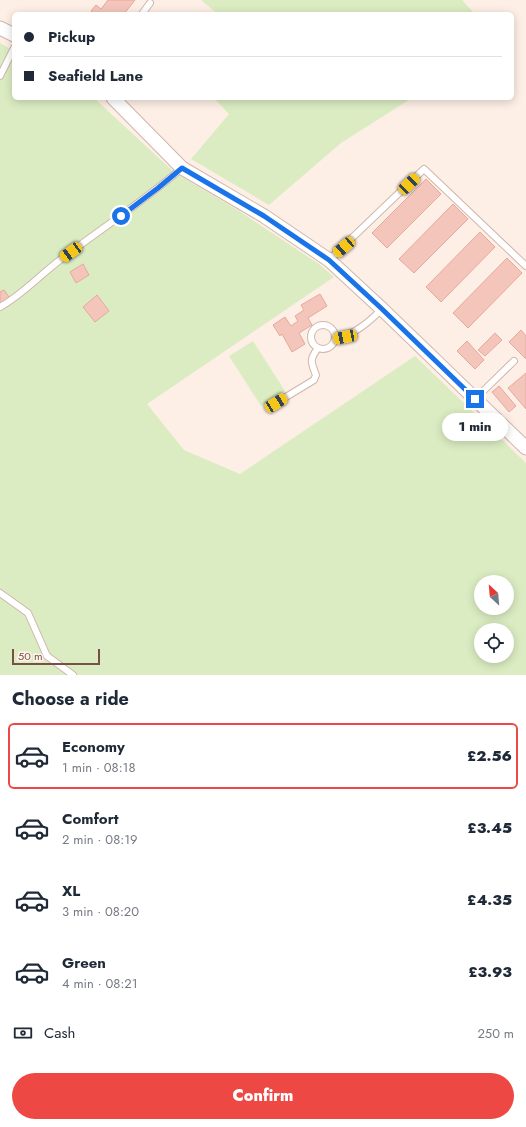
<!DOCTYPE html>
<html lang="en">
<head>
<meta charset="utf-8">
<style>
  body { margin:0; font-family:Jost,sans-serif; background:#f6f6f7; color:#1f2937; height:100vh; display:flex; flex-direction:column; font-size:15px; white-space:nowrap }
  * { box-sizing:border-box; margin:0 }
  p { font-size:13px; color:#747a83 }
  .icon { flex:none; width:22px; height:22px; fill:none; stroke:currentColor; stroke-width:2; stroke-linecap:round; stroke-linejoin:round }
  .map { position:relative; height:675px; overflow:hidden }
  .panel { display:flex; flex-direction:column; background:#fff; flex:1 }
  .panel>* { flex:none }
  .top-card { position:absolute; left:12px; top:12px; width:502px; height:88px; border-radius:6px; box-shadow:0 2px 10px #0003; display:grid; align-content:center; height:88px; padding:0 12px; background:#fff }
  .needle { width:26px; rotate:334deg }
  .fabs { position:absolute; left:474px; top:575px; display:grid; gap:8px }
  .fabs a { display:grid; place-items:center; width:40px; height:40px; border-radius:50%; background:#fff; box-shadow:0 2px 10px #0003; font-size:20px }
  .scale { position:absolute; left:12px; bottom:10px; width:88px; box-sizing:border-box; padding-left:4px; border:2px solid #775048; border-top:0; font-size:11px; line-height:14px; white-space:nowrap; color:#775048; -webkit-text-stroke:3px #fff4ec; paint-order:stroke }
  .end { position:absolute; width:18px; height:18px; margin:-9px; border:5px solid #1a73e8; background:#fff; box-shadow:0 0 0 2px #fff }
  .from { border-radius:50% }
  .bubble { position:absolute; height:28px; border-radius:14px; background:#fff; box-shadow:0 2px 10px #0003; font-size:13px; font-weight:800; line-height:28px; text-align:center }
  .car { position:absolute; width:12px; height:24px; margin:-12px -6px; border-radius:5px; box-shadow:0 0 3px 1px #0007; background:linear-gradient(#f5c518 24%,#345 0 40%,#f5c518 0 76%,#345 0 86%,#f5c518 0) }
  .top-card b { display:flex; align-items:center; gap:14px; height:38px; font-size:15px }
  .top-card b+b { border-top:1px solid #e0e1e3 }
  .top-card i { width:10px; height:10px; background:#1f2937 }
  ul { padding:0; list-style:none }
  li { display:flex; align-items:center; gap:12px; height:66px; margin:0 8px 6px; padding:0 4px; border:2px solid transparent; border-radius:6px }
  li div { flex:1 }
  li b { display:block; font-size:15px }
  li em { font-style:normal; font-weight:800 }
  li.active { border-color:#ed4844 }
  li>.icon { width:36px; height:36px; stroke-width:1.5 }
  h2 { padding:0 12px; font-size:18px; line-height:48px }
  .pay { display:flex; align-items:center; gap:10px; height:44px; padding:0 12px; font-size:15px }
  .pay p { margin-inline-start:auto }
  .cta { display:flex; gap:8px; margin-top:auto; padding:8px 12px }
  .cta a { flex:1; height:46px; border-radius:24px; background:#ed4844; color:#fff; font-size:16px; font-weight:800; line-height:46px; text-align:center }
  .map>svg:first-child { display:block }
  .green { fill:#dbecc2; fill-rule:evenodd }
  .building { fill:#f4c6bb; stroke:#e7a89a }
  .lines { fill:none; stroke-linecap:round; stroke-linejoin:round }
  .service-casing { stroke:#d1b6ac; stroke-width:8 }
  .minor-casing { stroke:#d1b6ac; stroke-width:15 }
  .service { stroke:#fff; stroke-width:6 }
  .minor { stroke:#fff; stroke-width:13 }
  .route { stroke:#1a73e8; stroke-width:5 }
</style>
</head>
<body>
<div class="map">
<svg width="526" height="675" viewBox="0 0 526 675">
  <rect width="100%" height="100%" fill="#fdefe5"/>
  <g class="green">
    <polygon points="203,0 462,0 475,14 218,14 202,1"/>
    <path d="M0,43L14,51V98H94L175,173L236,209L319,264L334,277L147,404L184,450L240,474L415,356L526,463V675H0ZM481,582H507V608H481ZM481,630H507V656H481Z"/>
    <polygon points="214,98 412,98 341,143 269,205 191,159 229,114"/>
    <polygon points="253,341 285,391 261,406 229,356"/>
  </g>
  <g class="building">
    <polygon points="108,0 135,0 124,14 95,14 91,11 96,5 101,9"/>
    <polygon points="426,179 441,194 387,248 372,233"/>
    <polygon points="453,204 468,219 414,273 399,259"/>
    <polygon points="480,232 495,247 441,302 426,287"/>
    <polygon points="507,258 522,273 468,328 453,313"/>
    <polygon points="83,264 89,275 76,283 70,272"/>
    <polygon points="4,290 9,297 0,304 0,292"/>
    <polygon points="320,294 327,306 308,318 312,325 299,333 305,344 292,352 282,334 280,336 273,325 285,317 291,326 298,321 295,316 304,310 301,305"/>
    <polygon points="97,295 109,311 95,322 83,307"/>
    <polygon points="521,330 526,336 526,359 509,342"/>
    <polygon points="495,333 502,340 485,356 478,350"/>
    <polygon points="467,341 484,360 475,369 457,351"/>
    <polygon points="526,373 526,409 508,388"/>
    <polygon points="499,386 516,406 509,412 492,392"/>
  </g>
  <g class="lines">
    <defs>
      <g id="service">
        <polyline points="142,14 150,3"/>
        <polyline points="0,76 14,48"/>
        <polyline points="329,260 424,169 526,266"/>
        <path d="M0,307C22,295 40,275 60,260C101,229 144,201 182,168"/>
        <circle cx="323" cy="337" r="12"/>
        <path d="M335,339C354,335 369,322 382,309"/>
        <polyline points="475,399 514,361"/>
        <path d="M276,403L314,380L316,375C311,362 309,360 318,348"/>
        <polyline points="0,593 28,613 47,656 73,675"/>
      </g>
      <g id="minor">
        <polyline points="0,28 14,35"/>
        <polyline points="113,98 182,168 264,216 329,260 382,309 526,448"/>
      </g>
    </defs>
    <use href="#service" class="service-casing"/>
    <use href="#minor" class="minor-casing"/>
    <use href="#service" class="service"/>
    <use href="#minor" class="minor"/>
  </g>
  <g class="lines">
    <polyline class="route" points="121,216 158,188 182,168 264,216 329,260 382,309 475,399"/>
  </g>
</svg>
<div class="fabs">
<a><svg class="needle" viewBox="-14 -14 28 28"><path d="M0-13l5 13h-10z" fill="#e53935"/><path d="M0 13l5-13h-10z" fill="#747a83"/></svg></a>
<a><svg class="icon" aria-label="locate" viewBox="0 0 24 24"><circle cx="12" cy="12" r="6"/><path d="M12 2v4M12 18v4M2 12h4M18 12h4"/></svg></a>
</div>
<div class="scale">50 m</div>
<i class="end from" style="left:121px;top:216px"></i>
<i class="end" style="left:475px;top:399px"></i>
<div class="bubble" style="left:442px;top:413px;width:66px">1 min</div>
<i class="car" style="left:409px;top:184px;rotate:46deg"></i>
<i class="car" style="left:344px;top:247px;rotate:229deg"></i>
<i class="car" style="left:71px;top:252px;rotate:234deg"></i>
<i class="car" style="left:345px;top:337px;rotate:259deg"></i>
<i class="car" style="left:276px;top:403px;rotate:58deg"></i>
<div class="top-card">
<b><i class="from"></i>Pickup</b>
<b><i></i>Seafield Lane</b>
</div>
</div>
<section class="panel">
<h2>Choose a ride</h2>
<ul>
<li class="active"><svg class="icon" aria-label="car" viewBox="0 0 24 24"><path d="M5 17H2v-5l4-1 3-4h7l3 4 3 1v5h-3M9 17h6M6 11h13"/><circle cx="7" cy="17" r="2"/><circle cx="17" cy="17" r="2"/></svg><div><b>Economy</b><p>1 min · 08:18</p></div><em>£2.56</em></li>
<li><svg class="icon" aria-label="car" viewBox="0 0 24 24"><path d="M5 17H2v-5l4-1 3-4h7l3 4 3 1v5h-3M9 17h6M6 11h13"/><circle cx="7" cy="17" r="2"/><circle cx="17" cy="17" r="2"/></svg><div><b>Comfort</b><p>2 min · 08:19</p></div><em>£3.45</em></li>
<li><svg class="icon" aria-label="car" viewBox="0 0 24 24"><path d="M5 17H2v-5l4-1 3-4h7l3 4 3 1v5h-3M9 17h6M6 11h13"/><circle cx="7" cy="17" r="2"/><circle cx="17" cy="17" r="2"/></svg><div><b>XL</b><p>3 min · 08:20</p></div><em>£4.35</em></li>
<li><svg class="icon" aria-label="car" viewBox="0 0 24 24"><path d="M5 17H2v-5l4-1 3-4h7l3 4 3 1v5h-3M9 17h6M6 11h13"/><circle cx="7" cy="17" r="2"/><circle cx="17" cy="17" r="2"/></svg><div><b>Green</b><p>4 min · 08:21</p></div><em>£3.93</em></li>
</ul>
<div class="pay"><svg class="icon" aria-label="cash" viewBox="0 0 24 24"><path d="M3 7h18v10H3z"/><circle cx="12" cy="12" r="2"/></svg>Cash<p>250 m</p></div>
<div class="cta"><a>Confirm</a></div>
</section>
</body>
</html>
